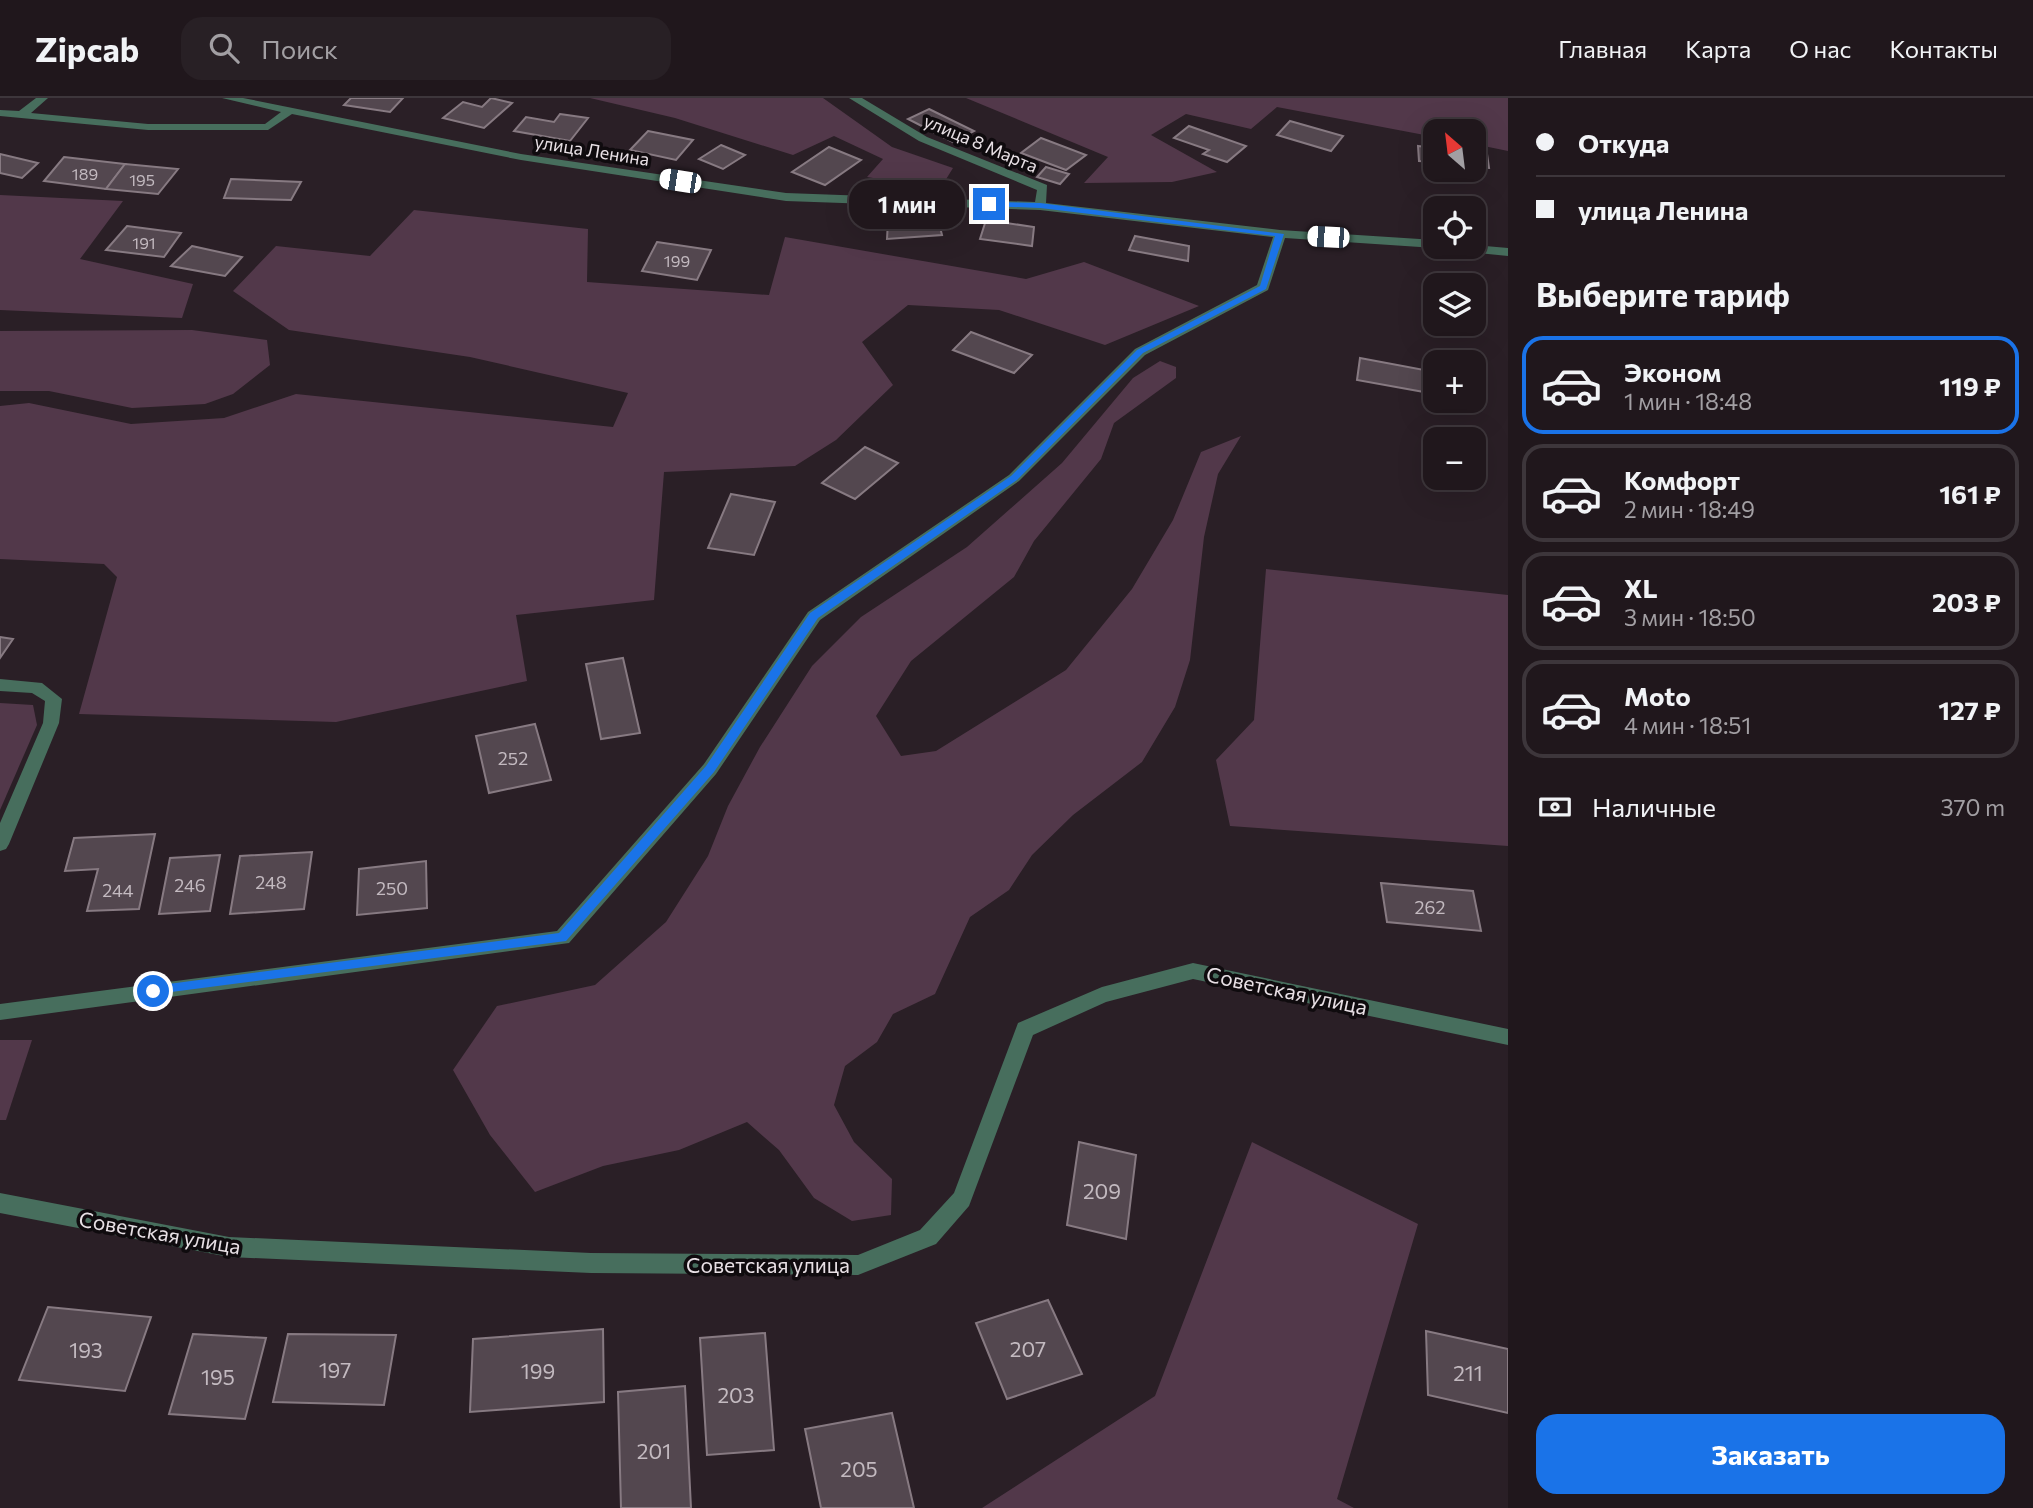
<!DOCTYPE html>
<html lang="ru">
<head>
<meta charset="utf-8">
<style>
  body { margin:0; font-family:Commissioner,sans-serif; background:#282025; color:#f1f3f6; height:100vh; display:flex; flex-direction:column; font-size:26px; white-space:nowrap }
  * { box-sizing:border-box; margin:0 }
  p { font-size:23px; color:#a29fa3 }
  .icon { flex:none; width:38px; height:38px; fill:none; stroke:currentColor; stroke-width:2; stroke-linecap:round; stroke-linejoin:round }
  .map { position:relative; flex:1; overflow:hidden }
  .sheet { display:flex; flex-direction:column; background:#20171c; width:525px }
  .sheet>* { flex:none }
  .hud { display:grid; align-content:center; height:154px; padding:0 28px; background:#20171c }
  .needle { width:46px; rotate:332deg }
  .controls { position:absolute; left:1423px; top:21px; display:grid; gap:14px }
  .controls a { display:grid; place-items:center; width:63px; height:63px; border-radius:14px; background:#20171c; box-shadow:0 7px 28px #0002,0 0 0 2px #3d363b; font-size:35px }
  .end { position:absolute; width:32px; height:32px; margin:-16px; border:9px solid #1a73e8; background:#fff; box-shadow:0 0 0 4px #fff }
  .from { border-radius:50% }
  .bubble { position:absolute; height:49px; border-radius:21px; background:#20171c; box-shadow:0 7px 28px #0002,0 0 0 2px #3d363b; font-size:23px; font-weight:700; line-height:49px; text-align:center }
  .car { position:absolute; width:21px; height:42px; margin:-21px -10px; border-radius:9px; box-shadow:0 0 5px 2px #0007; background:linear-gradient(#fff 24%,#345 0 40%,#fff 0 76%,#345 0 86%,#fff 0) }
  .hud b { display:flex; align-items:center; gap:24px; height:66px; font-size:26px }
  .hud b+b { border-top:2px solid #3d363b }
  .hud i { width:18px; height:18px; background:#f1f3f6 }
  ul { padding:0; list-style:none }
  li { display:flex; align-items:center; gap:21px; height:98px; margin:0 14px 10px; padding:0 14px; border:4px solid #3d363b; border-radius:21px }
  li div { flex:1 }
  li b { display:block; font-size:26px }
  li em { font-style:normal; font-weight:700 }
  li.active { border-color:#1a73e8 }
  li>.icon { width:63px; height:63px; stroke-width:1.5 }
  h2 { padding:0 28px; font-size:32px; line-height:84px }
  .pay { display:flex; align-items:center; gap:18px; height:77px; padding:0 28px; font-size:26px }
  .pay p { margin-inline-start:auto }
  .button { display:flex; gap:14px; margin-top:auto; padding:14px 28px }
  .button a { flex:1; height:80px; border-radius:21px; background:#1a73e8; color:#fff; font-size:28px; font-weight:700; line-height:80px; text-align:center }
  header { display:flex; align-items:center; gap:42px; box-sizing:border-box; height:98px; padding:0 35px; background:#20171c; border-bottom:2px solid #3d363b }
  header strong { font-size:33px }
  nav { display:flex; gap:38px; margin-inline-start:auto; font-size:24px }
  .search { width:490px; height:63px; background:#282025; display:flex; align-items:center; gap:18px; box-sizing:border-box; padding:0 24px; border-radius:21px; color:#a29fa3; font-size:26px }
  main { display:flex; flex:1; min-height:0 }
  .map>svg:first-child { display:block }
  .green { fill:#52384a }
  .building { fill:#53474f; stroke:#877a82; stroke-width:2 }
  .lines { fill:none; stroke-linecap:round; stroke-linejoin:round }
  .street { fill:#476e5d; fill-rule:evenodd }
  .route { fill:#1a73e8 }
  .labels { text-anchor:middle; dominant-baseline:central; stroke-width:7; stroke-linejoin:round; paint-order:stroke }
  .far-number-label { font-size:16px; fill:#c3bac0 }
  .far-street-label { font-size:18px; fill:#e8e0e5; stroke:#0f0b0e }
  .number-label { font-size:18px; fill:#c3bac0 }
  .street-label { font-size:21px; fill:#e8e0e5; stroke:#0f0b0e }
  .near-number-label { font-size:21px; fill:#c3bac0 }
</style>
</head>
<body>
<header>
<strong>Zipcab</strong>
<div class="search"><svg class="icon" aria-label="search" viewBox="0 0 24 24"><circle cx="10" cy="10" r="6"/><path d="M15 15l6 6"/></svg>Поиск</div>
<nav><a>Главная</a><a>Карта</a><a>О нас</a><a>Контакты</a></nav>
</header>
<main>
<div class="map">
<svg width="1508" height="1410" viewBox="0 0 1508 1410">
  <rect width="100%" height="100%" fill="#2a1f26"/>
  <g class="green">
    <polygon points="590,0 823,0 892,49 953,70 940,91 867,79 883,61 834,38 793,57 675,20"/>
    <polygon points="966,0 1508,0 1508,53 1474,46 1474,33 1435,33 1435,39 1277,9 1251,31 1186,16 1151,37 1217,74 1172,84 1084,85 1108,59"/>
    <polygon points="0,97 123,103 80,161 193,186 182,220 0,212"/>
    <polygon points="414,112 588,131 587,184 769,197 785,139 1026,181 1084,164 1199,208 1105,247 999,212 908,207 862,244 893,287 836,342 795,368 664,374 654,502 516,517 527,583 336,624 79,616 117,479 104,466 0,461 0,308 29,305 131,326 224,320 296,296 613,329 628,295 470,259 289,232 233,193 276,148 370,158"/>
    <polygon points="192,232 267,242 270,267 233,296 205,306 132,310 49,293 0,293 0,233"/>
    <polygon points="1160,263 1176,269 1176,280 1114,325 1101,361 1034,443 1014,479 911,563 876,618 901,658 936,653 1066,572 1132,491 1173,422 1201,354 1241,338 1218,376 1204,439 1190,562 1175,609 1142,664 1073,717 1032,757 1009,792 970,819 935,896 893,916 877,944 845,968 834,1007 854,1044 892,1081 891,1117 852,1123 814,1100 779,1052 747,1024 679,1052 603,1068 535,1094 490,1037 453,972 497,908 595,887 666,824 708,758 728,708 760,649 812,568 861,519 967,449 1062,365 1133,280"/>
    <polygon points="1266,471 1508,497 1508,748 1230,728 1216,662 1254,622"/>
    <polygon points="0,605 33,607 37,627 0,712"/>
    <polygon points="0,942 32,942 6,1022 0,1022"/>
    <polygon points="1252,1044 1418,1126 1337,1401 1354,1410 982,1410 1155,1298"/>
  </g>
  <g class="building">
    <polygon points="351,0 403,0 390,14 344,7"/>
    <polygon points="491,0 512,5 484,30 443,20 463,4 482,9"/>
    <polygon points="929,11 974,33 953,44 908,21"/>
    <polygon points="560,16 588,20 570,43 514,33 526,19 554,24"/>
    <polygon points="1290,23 1343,38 1331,53 1277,37"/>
    <polygon points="1189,28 1246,48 1227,64 1203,56 1209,52 1174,40"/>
    <polygon points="648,33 693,42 676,62 630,52"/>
    <polygon points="1041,40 1086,57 1066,72 1021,55"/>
    <polygon points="721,47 745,57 723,71 699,61"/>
    <polygon points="1418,48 1435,50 1435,64 1419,63"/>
    <polygon points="829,49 861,62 825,87 792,74"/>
    <polygon points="1474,54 1487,56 1489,70 1474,69"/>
    <polygon points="0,56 38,65 22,80 0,75"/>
    <polygon points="64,59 125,66 106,91 44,83"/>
    <polygon points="125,66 178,71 158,96 106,91"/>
    <polygon points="1046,69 1069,76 1060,86 1037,79"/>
    <polygon points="231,81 301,84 291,102 224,100"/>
    <polygon points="938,121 942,137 887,141 888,123"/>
    <polygon points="986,122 1034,129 1032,148 980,141"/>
    <polygon points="127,128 181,135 164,159 106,152"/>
    <polygon points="1135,138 1189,148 1188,163 1129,152"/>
    <polygon points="657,144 711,152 697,182 642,173"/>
    <polygon points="192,148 242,159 225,178 171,168"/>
    <polygon points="971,234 1032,257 1014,275 953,252"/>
    <polygon points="1360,260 1435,274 1435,296 1357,282"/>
    <polygon points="865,349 898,365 855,401 822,385"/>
    <polygon points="731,396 775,404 754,457 708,450"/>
    <polygon points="0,539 13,541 0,560"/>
    <polygon points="623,560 640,635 601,641 586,566"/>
    <polygon points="535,626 551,682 489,695 476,638"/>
    <polygon points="155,736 139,811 87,813 98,771 65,773 74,740"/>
    <polygon points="312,754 304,811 230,816 240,758"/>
    <polygon points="220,757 210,813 159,816 170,760"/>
    <polygon points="426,763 427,810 357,817 359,771"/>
    <polygon points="1381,785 1473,793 1481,833 1387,824"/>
    <polygon points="1079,1044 1136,1057 1126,1141 1067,1127"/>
    <polygon points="1048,1202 1082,1276 1007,1301 976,1225"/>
    <polygon points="48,1209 151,1219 125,1293 19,1282"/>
    <polygon points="603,1231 604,1304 470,1314 473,1241"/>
    <polygon points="1426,1233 1508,1251 1508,1315 1428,1297"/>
    <polygon points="765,1235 774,1352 707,1357 700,1240"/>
    <polygon points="193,1236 266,1240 245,1321 169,1316"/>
    <polygon points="288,1236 396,1237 384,1307 273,1304"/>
    <polygon points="685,1288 691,1410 621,1410 618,1294"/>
    <polygon points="892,1315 914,1410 821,1410 805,1331"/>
  </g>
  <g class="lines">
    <g class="street">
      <polygon points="36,0 48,0 31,15 148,26 265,26 281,14 222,0 243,0 521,56 786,95 1035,104 1037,92 919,43 849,0 862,0 927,39 1047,87 1046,105 1280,132 1435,142 1435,149 1439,149 1435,150 1285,140 1268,192 1145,257 1019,383 820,522 716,676 569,845 0,922 0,906 557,833 704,666 808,514 1009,377 1135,251 1257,187 1273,139 1040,112 786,103 521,62 292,16 268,32 148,32 0,18 0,12 19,13"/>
      <polygon points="1474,147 1508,150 1508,158 1458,153 1452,149"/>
      <polygon points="0,581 42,585 62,601 59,625 9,746 6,751 0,753 0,725 43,625 45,603 32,595 0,593"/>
      <polygon points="1193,865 1508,931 1508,947 1193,881 1106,904 1033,937 969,1108 936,1146 858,1177 591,1175 229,1159 0,1115 0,1095 229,1139 591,1155 858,1157 920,1132 954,1095 1018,925 1102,889"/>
    </g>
  </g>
  <polygon class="route" points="989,104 1040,105 1284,136 1266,191 1143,255 1017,382 818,520 714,674 566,843 148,897 147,893 153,888 559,835 706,668 810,515 1011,378 1137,252 1260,188 1275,138 1040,110 987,108"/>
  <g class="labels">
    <g class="far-number-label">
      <text x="85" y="75">189</text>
      <text x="142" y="81">195</text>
      <text x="144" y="144">191</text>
      <text x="677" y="162">199</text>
    </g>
    <g class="far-street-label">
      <text transform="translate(981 45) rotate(23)">улица 8 Марта</text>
      <text transform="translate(592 52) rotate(9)">улица Ленина</text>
    </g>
    <g class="number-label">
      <text x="513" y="660">252</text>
      <text x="271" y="784">248</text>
      <text x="190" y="787">246</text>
      <text x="392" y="790">250</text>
      <text x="118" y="792">244</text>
      <text x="1430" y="809">262</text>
    </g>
    <g class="street-label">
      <text transform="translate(1287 892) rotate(12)">Советская улица</text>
      <text transform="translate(160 1134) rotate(10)">Советская улица</text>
      <text x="768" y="1166">Советская улица</text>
    </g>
    <g class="near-number-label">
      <text x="1102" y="1092">209</text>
      <text x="1028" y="1250">207</text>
      <text x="86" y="1251">193</text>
      <text x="335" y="1271">197</text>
      <text x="538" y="1272">199</text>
      <text x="1468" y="1274">211</text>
      <text x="218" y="1278">195</text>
      <text x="736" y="1296">203</text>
      <text x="654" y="1352">201</text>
      <text x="859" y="1370">205</text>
    </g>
  </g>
</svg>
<div class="controls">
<a><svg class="needle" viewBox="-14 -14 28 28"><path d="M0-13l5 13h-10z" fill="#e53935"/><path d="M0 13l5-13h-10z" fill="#a29fa3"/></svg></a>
<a><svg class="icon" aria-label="locate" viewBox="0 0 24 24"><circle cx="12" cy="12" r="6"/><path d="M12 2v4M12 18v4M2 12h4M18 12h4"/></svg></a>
<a><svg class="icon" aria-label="layers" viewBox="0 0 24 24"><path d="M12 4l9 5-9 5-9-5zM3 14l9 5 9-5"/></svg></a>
<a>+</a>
<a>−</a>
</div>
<i class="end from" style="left:153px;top:893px"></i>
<i class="end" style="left:989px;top:106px"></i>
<div class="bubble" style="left:849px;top:82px;width:116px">1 мин</div>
<i class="car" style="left:680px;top:83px;rotate:279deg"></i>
<i class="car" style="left:1328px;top:139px;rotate:273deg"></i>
</div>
<section class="sheet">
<div class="hud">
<b><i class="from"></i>Откуда</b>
<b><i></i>улица Ленина</b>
</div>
<h2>Выберите тариф</h2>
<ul>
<li class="active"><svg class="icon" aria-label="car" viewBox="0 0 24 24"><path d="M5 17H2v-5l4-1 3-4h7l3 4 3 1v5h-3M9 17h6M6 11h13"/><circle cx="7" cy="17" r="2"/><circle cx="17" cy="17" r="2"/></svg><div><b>Эконом</b><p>1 мин · 18:48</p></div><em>119 ₽</em></li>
<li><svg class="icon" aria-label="car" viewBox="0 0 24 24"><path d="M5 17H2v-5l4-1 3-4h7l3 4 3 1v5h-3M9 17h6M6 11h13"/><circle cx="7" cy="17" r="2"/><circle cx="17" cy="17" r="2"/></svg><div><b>Комфорт</b><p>2 мин · 18:49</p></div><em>161 ₽</em></li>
<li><svg class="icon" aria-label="car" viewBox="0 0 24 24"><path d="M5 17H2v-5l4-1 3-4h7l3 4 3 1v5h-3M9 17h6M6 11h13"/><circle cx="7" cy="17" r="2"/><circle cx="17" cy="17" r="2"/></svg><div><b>XL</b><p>3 мин · 18:50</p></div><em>203 ₽</em></li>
<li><svg class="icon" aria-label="car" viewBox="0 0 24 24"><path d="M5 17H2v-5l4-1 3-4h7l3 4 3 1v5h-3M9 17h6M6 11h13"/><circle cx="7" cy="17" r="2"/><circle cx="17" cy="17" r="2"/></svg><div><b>Moto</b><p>4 мин · 18:51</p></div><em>127 ₽</em></li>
</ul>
<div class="pay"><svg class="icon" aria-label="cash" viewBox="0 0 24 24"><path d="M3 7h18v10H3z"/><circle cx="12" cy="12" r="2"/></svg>Наличные<p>370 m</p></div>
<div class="button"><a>Заказать</a></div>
</section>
</main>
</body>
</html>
